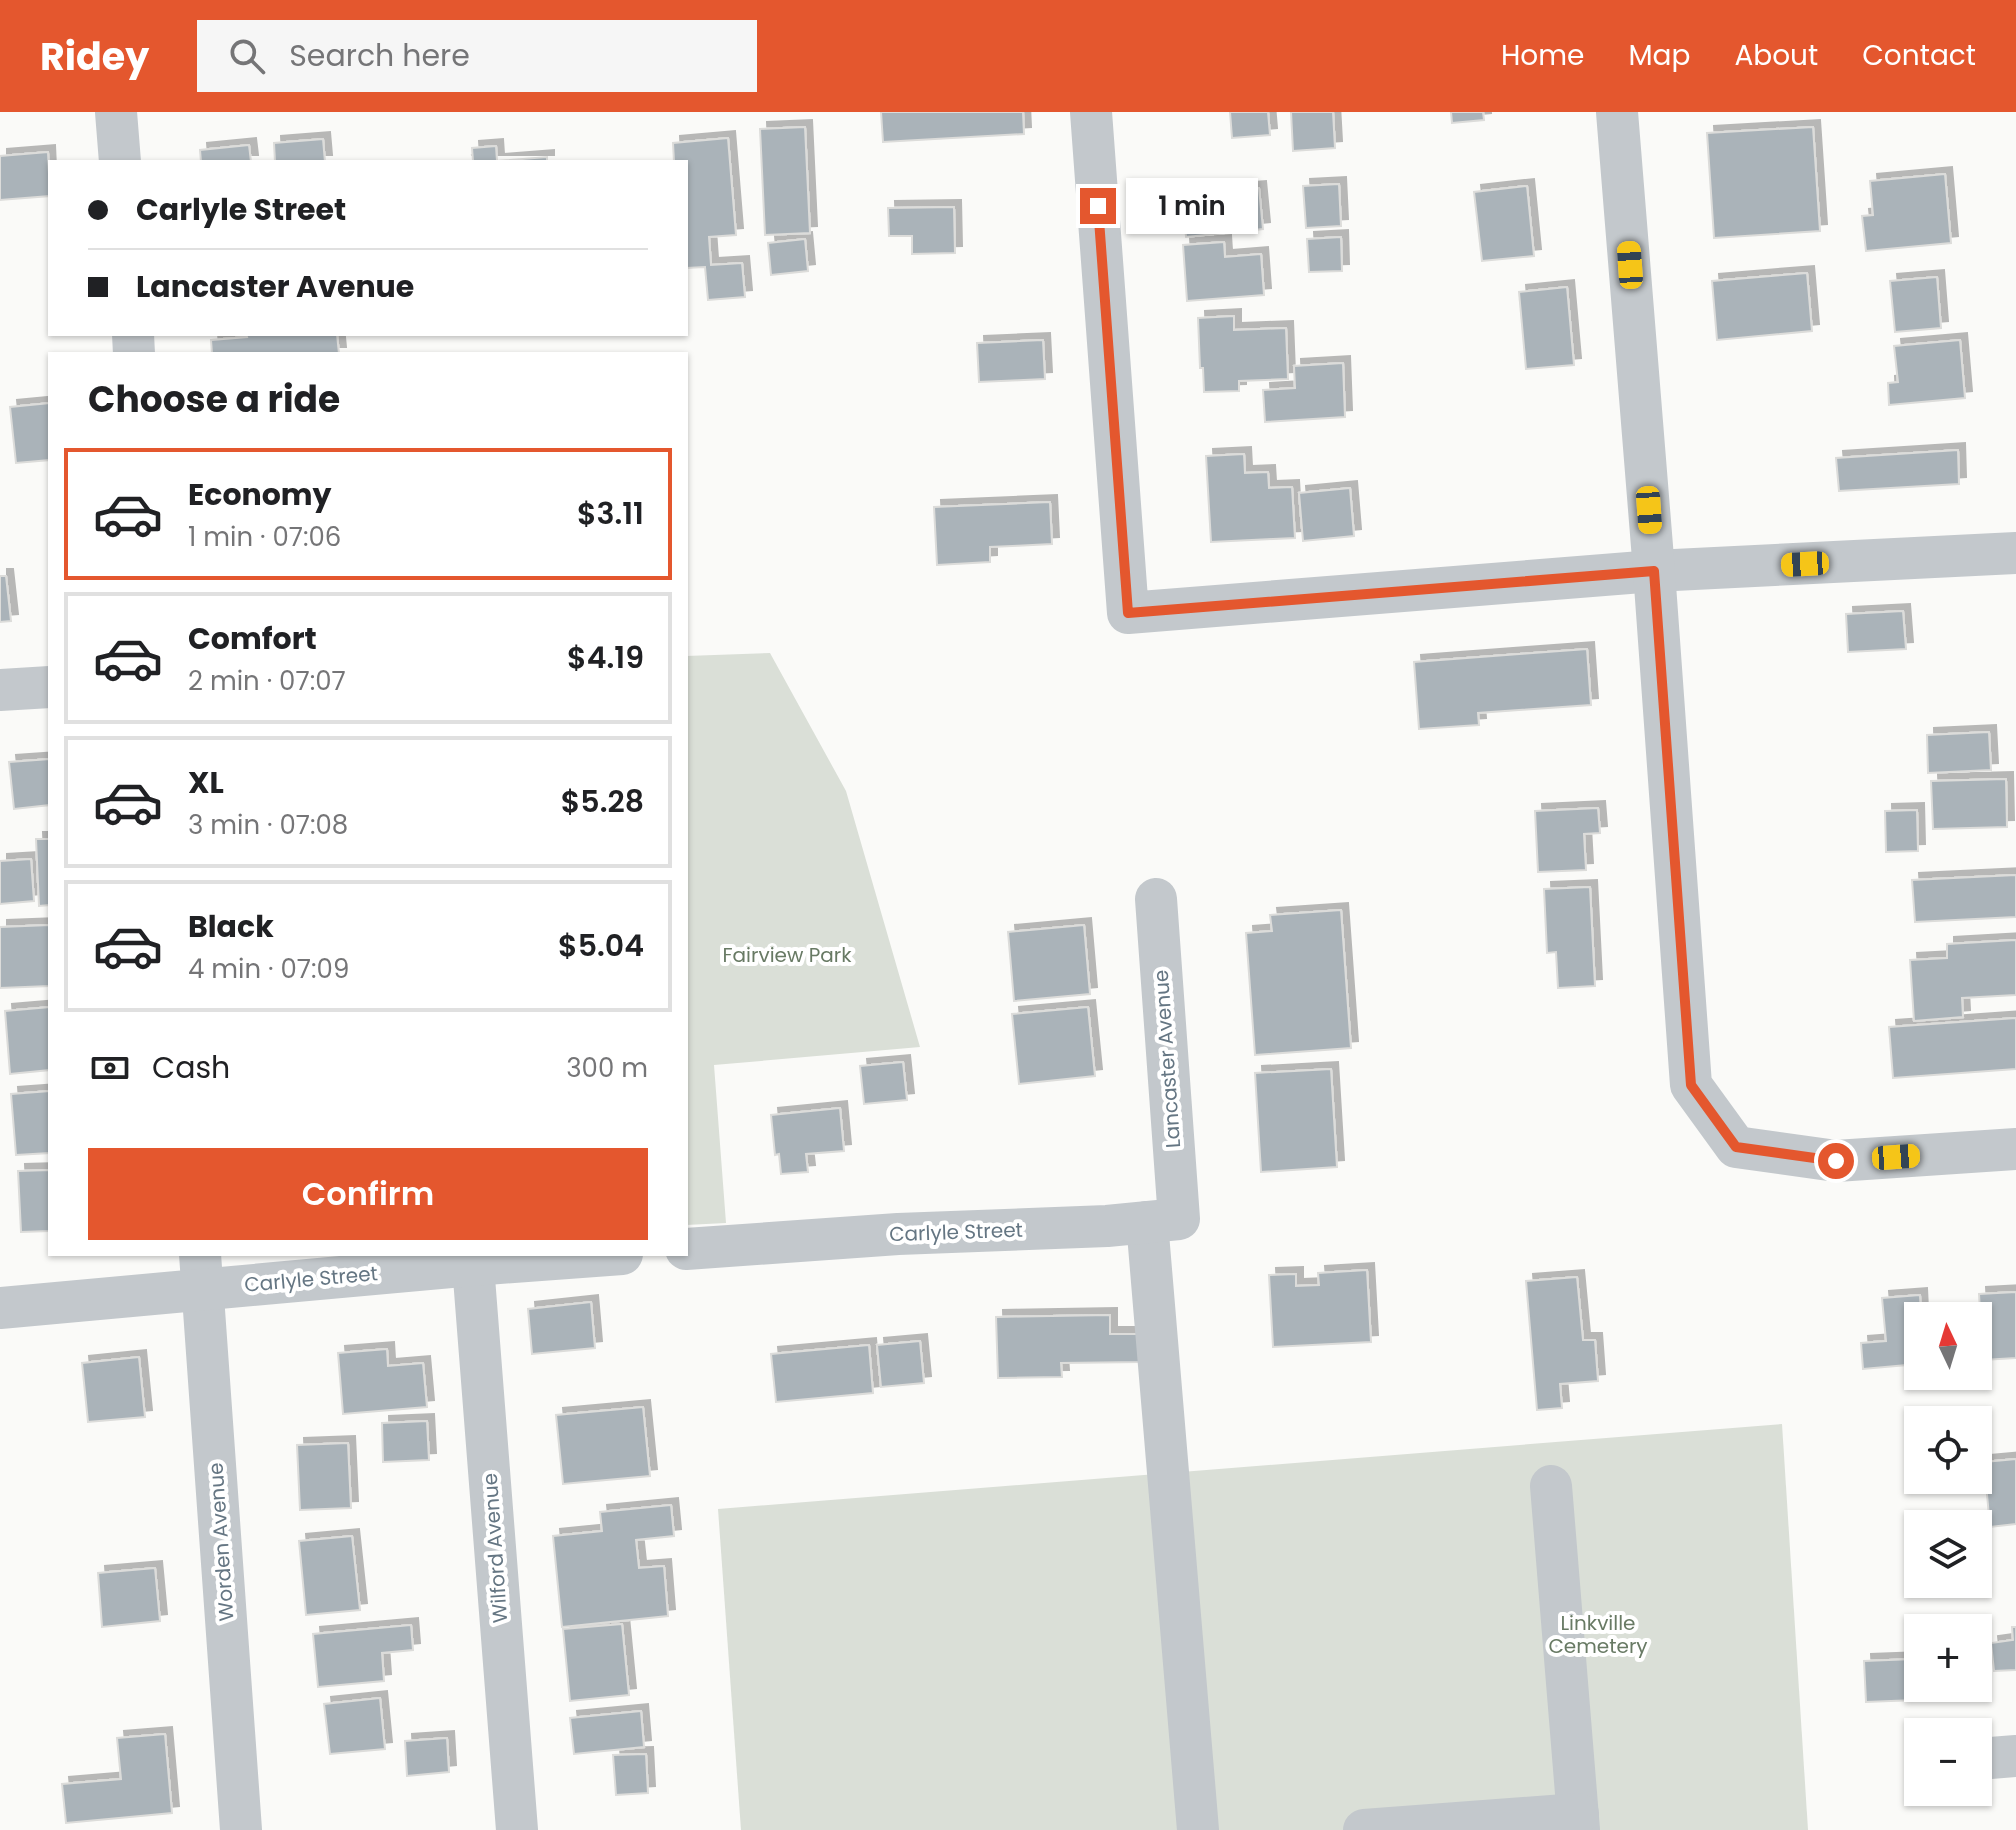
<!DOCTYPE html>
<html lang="en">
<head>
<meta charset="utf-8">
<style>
  body { margin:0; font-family:Poppins,sans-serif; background:#f6f6f6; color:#202124; height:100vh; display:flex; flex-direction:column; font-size:30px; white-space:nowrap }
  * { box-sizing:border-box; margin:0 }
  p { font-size:26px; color:#757577 }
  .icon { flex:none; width:44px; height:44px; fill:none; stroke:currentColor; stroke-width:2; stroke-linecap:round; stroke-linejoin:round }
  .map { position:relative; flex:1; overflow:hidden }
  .details { position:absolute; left:48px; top:240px; width:640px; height:904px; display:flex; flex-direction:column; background:#fff; border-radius:0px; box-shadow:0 2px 6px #0004 }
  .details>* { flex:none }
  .guide { position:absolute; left:48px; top:48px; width:640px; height:176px; border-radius:0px; box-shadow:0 2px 6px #0004; display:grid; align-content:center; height:176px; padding:0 40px; background:#fff }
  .needle { width:52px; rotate:356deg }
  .controls { position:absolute; left:1904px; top:1190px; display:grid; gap:16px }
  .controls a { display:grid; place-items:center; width:88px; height:88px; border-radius:0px; background:#fff; box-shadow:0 2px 6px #0004; font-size:40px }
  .end { position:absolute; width:36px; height:36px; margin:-18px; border:10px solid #e4572e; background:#fff; box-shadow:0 0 0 4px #fff }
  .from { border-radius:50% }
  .bubble { position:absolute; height:56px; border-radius:0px; background:#fff; box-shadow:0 2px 6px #0004; font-size:26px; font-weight:600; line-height:56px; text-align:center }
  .car { position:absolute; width:24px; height:48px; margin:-24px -12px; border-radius:10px; box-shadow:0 0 6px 2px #0007; background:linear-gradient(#f5c518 24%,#345 0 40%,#f5c518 0 76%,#345 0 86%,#f5c518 0) }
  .guide b { display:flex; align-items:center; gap:28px; height:76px; font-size:30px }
  .guide b+b { border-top:2px solid #e0e0e0 }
  .guide i { width:20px; height:20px; background:#202124 }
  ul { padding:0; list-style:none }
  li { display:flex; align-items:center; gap:24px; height:132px; margin:0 16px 12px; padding:0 24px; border:4px solid #e0e0e0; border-radius:0px }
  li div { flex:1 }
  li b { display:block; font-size:30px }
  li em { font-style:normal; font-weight:600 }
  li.current { border-color:#e4572e }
  li>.icon { width:72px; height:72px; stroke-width:1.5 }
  h2 { padding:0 40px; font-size:36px; line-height:96px }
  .pay { display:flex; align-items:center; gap:20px; height:88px; padding:0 40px; font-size:30px }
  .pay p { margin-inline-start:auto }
  .button { display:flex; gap:16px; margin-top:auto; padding:16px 40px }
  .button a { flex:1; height:92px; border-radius:0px; background:#e4572e; color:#fff; font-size:32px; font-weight:600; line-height:92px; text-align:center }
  header { display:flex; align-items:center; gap:48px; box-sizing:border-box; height:112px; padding:0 40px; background:#e4572e; color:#fff }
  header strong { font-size:38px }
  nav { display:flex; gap:44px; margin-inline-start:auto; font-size:28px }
  .search { width:560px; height:72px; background:#f6f6f6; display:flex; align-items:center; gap:20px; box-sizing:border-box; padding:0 28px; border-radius:0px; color:#757577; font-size:30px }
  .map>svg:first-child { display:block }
  .green { fill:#dadfd7 }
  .building { fill:#aab3b9; stroke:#dcdcda; stroke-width:2; filter:url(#shadow) }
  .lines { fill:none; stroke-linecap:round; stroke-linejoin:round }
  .minor { stroke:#c3c8cc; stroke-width:42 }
  .route { stroke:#e4572e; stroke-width:10 }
  .labels { text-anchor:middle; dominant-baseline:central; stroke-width:8; stroke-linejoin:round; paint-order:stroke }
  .park-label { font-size:20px; fill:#687a64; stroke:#fff }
  .street-label { font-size:20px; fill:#657683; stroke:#fff }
</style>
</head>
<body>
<header>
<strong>Ridey</strong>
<div class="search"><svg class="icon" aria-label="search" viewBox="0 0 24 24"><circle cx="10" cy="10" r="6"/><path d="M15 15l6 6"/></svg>Search here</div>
<nav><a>Home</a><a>Map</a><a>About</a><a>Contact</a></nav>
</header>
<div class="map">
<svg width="2016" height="1718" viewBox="0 0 2016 1718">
  <defs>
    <filter id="shadow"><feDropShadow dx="7" dy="-7" stdDeviation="0" flood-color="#0004"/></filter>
  </defs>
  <rect width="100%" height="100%" fill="#fafaf8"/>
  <g class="green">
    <polygon points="770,541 846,679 920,935 714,953 726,1111 686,1113 686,544"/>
    <polygon points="1782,1312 1808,1718 741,1718 718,1397"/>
  </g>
  <g class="building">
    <polygon points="881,0 1023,0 1024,22 883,30"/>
    <polygon points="1230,0 1268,0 1270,23 1232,26"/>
    <polygon points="1291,0 1333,0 1335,36 1293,39"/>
    <polygon points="1451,0 1483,0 1484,8 1452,11"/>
    <polygon points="805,15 810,121 765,123 760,17"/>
    <polygon points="1813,15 1820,119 1714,126 1707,21"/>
    <polygon points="728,26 736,123 709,125 711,153 742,151 745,185 708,188 705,155 686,156 686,50 674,50 673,31"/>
    <polygon points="323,27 325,50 275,50 274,31"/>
    <polygon points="249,33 251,50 201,50 200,38"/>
    <polygon points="496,34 497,49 547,45 547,50 464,50 473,49 472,36"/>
    <polygon points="48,40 50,84 0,88 0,44"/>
    <polygon points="1945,62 1951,131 1866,139 1862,104 1873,103 1870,69"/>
    <polygon points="1339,72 1341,114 1306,116 1303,74"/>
    <polygon points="1527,74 1534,144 1482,149 1474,80"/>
    <polygon points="1259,76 1263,117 1186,125 1182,82"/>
    <polygon points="954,95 955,141 912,142 912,124 889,124 888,96"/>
    <polygon points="1341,125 1342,159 1309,160 1307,127"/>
    <polygon points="805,127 808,159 771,163 768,131"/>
    <polygon points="1224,130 1225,145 1261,142 1264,183 1187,189 1183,133"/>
    <polygon points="1807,161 1812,219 1717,228 1712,169"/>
    <polygon points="1937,165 1941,216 1895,220 1890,169"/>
    <polygon points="1567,175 1574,253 1526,257 1519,180"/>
    <polygon points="1234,204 1234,218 1286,216 1288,267 1239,269 1239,279 1204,280 1203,256 1200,256 1198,206"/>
    <polygon points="246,222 337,222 339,242 212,242 211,228 247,225"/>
    <polygon points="1043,228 1045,267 979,270 977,231"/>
    <polygon points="1960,228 1965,286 1889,293 1888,271 1898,270 1894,234"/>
    <polygon points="1343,251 1345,305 1265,310 1263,278 1295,276 1294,254"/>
    <polygon points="50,291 50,348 16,351 10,295"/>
    <polygon points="1958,338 1959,372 1839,379 1836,346"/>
    <polygon points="1244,342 1245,361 1268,360 1269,376 1292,375 1295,426 1211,430 1206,344"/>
    <polygon points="1350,376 1354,424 1303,429 1299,381"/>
    <polygon points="1050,390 1052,432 990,435 990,450 937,453 934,395"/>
    <polygon points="0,464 6,464 11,509 0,510"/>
    <polygon points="1903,499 1906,537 1848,540 1846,502"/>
    <polygon points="1587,537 1591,593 1478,601 1479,613 1419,617 1414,550"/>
    <polygon points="1989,620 1991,658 1928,661 1927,623"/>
    <polygon points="50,647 50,693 14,697 9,650"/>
    <polygon points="2006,667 2007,715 1933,717 1931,669"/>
    <polygon points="1598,696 1600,721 1584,722 1586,758 1538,760 1535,699"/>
    <polygon points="1917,698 1918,739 1886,740 1885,699"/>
    <polygon points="36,727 50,727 50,793 39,794"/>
    <polygon points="31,747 34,789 0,792 0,749"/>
    <polygon points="2016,763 2016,805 1915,810 1912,768"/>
    <polygon points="1590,775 1595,874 1558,876 1556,840 1547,841 1544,777"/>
    <polygon points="1341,798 1351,936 1255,943 1246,821 1272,819 1270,803"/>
    <polygon points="50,813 50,874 0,876 0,815"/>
    <polygon points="1084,813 1090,882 1014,889 1008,820"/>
    <polygon points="2016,828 2016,883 1962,886 1963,905 1914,909 1910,848 1947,846 1947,832"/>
    <polygon points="50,895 50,958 10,962 5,899"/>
    <polygon points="1088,895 1095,964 1019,972 1012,902"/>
    <polygon points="2016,906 2016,957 1893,966 1889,915"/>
    <polygon points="903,950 907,988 864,992 860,954"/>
    <polygon points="1331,957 1337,1055 1261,1060 1255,961"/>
    <polygon points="50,979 50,1041 16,1043 11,982"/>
    <polygon points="840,996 844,1039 806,1042 808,1060 781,1062 779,1042 775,1043 771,1003"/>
    <polygon points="50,1058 50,1119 21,1120 18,1059"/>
    <polygon points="1367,1158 1371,1230 1273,1235 1269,1163 1296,1162 1296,1174 1319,1173 1318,1161"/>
    <polygon points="1577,1165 1583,1228 1595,1228 1598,1269 1560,1272 1562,1296 1537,1298 1526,1169"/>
    <polygon points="2016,1180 2016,1246 1983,1248 1979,1182"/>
    <polygon points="1920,1183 1921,1204 1918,1204 1918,1252 1863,1257 1861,1231 1886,1229 1882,1186"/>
    <polygon points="591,1190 595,1236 532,1242 528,1197"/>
    <polygon points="1110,1203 1110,1222 1141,1222 1142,1250 1061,1251 1062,1265 998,1266 996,1205"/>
    <polygon points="920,1229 924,1271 881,1275 877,1233"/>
    <polygon points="869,1233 873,1281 776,1290 771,1242"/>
    <polygon points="387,1237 388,1254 423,1251 427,1295 343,1302 338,1241"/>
    <polygon points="139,1245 145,1305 88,1310 82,1251"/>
    <polygon points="643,1295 650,1364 563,1372 556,1303"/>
    <polygon points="427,1309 429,1348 383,1350 382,1311"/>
    <polygon points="348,1331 351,1396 300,1398 297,1333"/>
    <polygon points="2016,1347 2016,1412 1990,1415 1984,1350"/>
    <polygon points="671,1393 674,1424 636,1428 639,1456 664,1454 668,1504 562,1515 553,1424 602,1419 600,1400"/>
    <polygon points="352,1424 360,1498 306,1503 299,1429"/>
    <polygon points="155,1456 160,1509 102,1515 98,1461"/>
    <polygon points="622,1512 629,1583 570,1589 563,1517"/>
    <polygon points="411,1513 413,1538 382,1541 384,1569 318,1575 313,1522"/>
    <polygon points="2012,1515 2016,1515 2016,1558 1994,1559 1991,1531 2013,1528"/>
    <polygon points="1914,1547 1916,1588 1866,1590 1864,1549"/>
    <polygon points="380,1586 385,1637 330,1642 324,1592"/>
    <polygon points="641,1599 644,1635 574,1642 570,1606"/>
    <polygon points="165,1622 172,1701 66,1711 62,1672 121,1667 117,1626"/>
    <polygon points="447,1626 449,1660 407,1664 405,1629"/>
    <polygon points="646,1642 648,1681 616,1683 613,1643"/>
  </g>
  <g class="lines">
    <g class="minor">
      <polyline points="116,0 120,50"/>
      <polyline points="1091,0 1128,501 1654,459 2016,441"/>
      <polyline points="1617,0 1654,459 1691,973 1736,1035 1836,1049 2016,1037"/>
      <polyline points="133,222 134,242"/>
      <polyline points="0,578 50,575"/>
      <polyline points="1147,1110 1198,1718"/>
      <polyline points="686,1137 898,1122 1107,1114 1179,1107 1156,787"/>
      <polyline points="200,1142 241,1718"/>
      <polyline points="473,1153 517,1718"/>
      <polyline points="0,1196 473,1153 622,1142"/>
      <polyline points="1551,1374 1579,1718"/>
      <polyline points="1978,1647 2016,1644"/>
      <polyline points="1364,1718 1578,1702"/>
    </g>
  </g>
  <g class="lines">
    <polyline class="route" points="1098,94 1128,501 1654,459 1691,973 1736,1035 1836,1049"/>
  </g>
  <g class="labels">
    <g class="park-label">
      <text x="787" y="843">Fairview Park</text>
      <text x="1598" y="1511">Linkville<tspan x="1598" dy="23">Cemetery</tspan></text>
    </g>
    <g class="street-label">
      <text transform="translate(1167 947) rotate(-94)">Lancaster Avenue</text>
      <text transform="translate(956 1120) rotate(-2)">Carlyle Street</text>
      <text transform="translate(311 1167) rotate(-5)">Carlyle Street</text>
      <text transform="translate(221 1430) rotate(-94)">Worden Avenue</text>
      <text transform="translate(495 1436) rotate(-94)">Wilford Avenue</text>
    </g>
  </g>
</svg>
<div class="controls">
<a><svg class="needle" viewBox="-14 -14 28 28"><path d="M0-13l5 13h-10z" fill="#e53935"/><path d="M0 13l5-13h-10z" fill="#757577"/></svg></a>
<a><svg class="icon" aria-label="locate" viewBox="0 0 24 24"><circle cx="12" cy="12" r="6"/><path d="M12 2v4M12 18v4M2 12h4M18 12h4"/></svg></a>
<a><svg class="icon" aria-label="layers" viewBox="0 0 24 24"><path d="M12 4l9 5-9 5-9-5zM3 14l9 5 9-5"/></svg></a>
<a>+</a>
<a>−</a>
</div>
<i class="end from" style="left:1836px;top:1049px"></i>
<i class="end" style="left:1098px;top:94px"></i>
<div class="bubble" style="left:1126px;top:66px;width:132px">1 min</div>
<i class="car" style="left:1630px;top:153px;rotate:356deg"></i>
<i class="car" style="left:1649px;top:398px;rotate:176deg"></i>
<i class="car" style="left:1805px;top:452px;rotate:267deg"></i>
<i class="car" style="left:1896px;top:1045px;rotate:86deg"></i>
<div class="guide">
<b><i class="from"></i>Carlyle Street</b>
<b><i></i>Lancaster Avenue</b>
</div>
<section class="details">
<h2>Choose a ride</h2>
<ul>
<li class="current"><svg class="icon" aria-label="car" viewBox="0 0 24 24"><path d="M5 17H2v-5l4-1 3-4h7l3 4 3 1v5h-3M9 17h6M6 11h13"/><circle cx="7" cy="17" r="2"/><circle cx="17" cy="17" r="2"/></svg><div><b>Economy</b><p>1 min · 07:06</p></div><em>$3.11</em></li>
<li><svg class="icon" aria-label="car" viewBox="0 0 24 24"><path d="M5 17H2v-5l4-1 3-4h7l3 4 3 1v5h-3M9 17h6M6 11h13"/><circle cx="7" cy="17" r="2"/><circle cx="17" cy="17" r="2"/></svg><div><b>Comfort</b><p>2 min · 07:07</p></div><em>$4.19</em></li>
<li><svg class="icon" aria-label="car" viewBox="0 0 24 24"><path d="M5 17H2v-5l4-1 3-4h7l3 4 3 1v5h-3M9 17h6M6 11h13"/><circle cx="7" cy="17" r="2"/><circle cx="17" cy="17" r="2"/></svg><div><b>XL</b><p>3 min · 07:08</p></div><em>$5.28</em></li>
<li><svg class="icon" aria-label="car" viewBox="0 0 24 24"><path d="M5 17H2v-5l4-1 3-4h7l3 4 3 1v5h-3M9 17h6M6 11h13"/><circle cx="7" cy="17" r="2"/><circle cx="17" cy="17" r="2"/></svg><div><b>Black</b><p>4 min · 07:09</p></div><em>$5.04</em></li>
</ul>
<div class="pay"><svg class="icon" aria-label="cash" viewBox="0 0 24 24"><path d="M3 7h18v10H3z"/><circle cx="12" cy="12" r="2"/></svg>Cash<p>300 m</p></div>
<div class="button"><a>Confirm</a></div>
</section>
</div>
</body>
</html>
